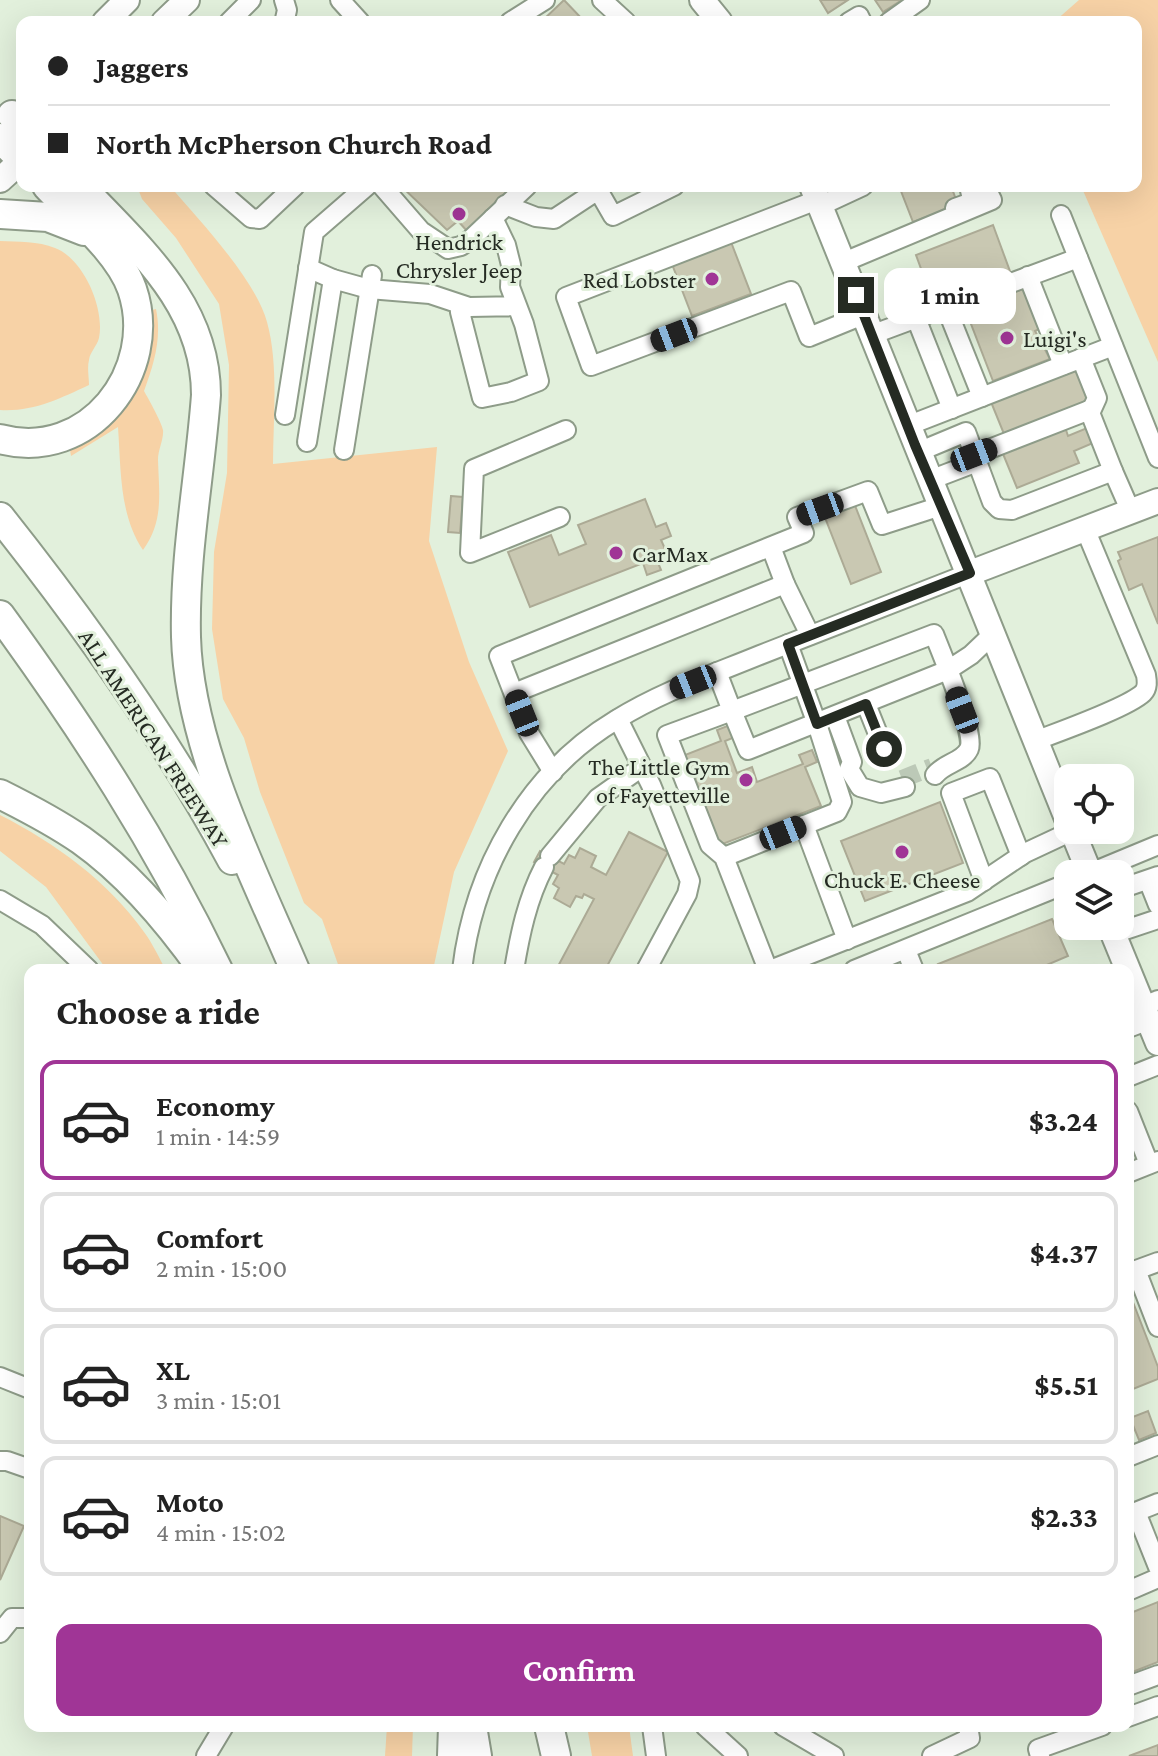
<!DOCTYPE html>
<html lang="en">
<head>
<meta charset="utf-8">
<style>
  body { margin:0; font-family:"Crimson Pro",serif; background:#f2f2f2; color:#222; height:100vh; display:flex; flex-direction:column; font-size:30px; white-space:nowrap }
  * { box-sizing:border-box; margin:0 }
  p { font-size:26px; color:#767676 }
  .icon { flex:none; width:44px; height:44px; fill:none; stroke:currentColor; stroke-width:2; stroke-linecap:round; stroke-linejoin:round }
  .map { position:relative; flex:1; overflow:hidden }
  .drawer { position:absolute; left:24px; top:964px; width:1110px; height:768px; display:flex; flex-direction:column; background:#fff; border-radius:16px; box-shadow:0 8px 32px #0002 }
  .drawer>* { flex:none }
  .hud { position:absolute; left:16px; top:16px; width:1126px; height:176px; border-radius:16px; box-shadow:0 8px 32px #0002; display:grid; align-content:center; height:176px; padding:0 32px; background:#fff }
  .buttons { position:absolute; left:1054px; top:764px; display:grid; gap:16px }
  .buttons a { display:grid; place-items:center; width:80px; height:80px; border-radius:16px; background:#fff; box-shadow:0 8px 32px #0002; font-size:40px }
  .end { position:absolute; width:36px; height:36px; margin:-18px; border:10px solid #252b23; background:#fff; box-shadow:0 0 0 4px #fff }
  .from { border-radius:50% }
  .bubble { position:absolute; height:56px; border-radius:16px; background:#fff; box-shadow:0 8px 32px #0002; font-size:26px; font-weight:700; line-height:56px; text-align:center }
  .car { position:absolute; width:24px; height:48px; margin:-24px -12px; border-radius:10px; box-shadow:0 0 6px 2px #0007; background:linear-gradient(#222 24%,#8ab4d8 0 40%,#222 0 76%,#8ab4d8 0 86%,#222 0) }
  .hud b { display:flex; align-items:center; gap:28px; height:76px; font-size:30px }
  .hud b+b { border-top:2px solid #e0e0e0 }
  .hud i { width:20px; height:20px; background:#222 }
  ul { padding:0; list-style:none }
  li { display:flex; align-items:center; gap:24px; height:120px; margin:0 16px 12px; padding:0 16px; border:4px solid #e0e0e0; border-radius:16px }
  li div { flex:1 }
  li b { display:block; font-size:30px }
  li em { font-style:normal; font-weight:700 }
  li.current { border-color:#a03596 }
  li>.icon { width:72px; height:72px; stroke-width:1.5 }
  h2 { padding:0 32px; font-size:36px; line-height:96px }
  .cta { display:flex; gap:16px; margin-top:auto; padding:16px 32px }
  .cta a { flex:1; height:92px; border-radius:16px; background:#a03596; color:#fff; font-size:32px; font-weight:700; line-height:92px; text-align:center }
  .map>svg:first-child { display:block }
  .green { fill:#f7d2a6 }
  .building { fill:#c9c8b2; stroke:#acaa95; stroke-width:2 }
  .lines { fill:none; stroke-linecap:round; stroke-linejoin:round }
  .minor-tunnel { stroke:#bcc9b7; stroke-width:18; stroke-dasharray:18 9; stroke-linecap:butt }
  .minor-casing { stroke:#8e9c89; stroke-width:22 }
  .major-casing { stroke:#8e9c89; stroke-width:28 }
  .highway-casing { stroke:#8e9c89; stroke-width:32 }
  .minor { stroke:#fff; stroke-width:18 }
  .major { stroke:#fff; stroke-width:24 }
  .highway { stroke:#fff; stroke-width:28 }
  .route { stroke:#252b23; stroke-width:10 }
  .poi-dot { fill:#a03596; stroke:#e2f0dc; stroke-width:3 }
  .labels { text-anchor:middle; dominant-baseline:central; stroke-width:6; stroke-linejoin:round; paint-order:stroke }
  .poi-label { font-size:24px; fill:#252b23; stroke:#e2f0dc }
  .street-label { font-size:24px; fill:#252b23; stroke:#e2f0dc }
</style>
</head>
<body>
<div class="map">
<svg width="1158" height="1756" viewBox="0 0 1158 1756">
  <rect width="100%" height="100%" fill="#e2f0dc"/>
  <g class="green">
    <polygon points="1079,0 1158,0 1158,362 1081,186 1136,186 1136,22 1054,22"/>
    <path d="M137,186H170C199,220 256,280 267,322C279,365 273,419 273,464L437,447L429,541L469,662L508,751L454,872L433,970H340L322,919L304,903L260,792L244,738L223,699L212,629L214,552L227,473L229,365L219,304L176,238L142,199Z"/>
    <path d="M0,241C18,242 38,241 55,248C84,259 105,309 99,338C97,346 90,352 89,360C87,368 89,377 89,385C59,399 33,412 0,410Z"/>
    <path d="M156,309C162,338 154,364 144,391C148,398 162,423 163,430C164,439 158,450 158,460C159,494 164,521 143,550C119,515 121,468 118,427L71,456L70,450C133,413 153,384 152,310Z"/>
    <path d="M0,815C55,843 108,881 144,932C153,944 159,958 166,970H107L46,887L0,851Z"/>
    <polygon points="387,1726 413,1726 412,1756 385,1756"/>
    <polygon points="587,1726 629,1726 633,1756 592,1756"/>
  </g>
  <g class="building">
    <polygon points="564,0 585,22 541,22"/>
    <polygon points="820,0 848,0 828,13"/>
    <polygon points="875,0 902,0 883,12"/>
    <polygon points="401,186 511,186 513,188 467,231 458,221 447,230"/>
    <polygon points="899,186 951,186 958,205 913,222"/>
    <polygon points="993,225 1011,274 934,304 916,255"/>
    <polygon points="731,242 751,294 692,316 672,264"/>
    <polygon points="1023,289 1039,329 1035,331 1050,359 993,381 966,311"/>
    <polygon points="1077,368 1090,400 1004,434 991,402"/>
    <polygon points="1064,424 1068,436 1087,428 1093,443 1074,451 1079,463 1017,488 1001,449"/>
    <polygon points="451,496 463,497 460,533 448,532"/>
    <polygon points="645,499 656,527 666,523 671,536 661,540 667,553 656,558 661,570 647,575 643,563 530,607 508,552 551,535 559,555 586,544 578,525"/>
    <polygon points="854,503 881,572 851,584 824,515"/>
    <polygon points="1158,537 1158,624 1142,584 1129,590 1118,561 1121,559 1118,552"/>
    <polygon points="730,725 735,737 725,741 737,773 752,767 757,782 803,764 799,755 812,750 817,762 805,767 821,806 720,845 685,755 721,741 717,730"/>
    <polygon points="940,802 963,863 865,901 841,841"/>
    <polygon points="629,832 668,852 605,970 556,970 594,899 584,894 582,898 576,896 570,907 554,898 559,888 553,884 558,875 534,862 540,851 564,864 569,855 575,858 580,848 596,856 591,867 606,875"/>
    <polygon points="1052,919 1068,956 1035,970 941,970 938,964"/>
    <polygon points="1131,1297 1158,1367 1158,1379 1128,1391 1128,1298"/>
    <polygon points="1148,1411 1156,1433 1139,1440 1130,1418"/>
    <polygon points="0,1516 24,1526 0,1580"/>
    <polygon points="1158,1602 1158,1662 1130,1673 1128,1614"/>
    <polygon points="1158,1745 1158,1756 1129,1756"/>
  </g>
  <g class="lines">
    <polyline class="minor-tunnel" points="902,779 932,767"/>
    <defs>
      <g id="minor">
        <polyline points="284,0 287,10 285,19"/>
        <polyline points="340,0 360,22"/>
        <polyline points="602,0 626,22"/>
        <polyline points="229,22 251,0"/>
        <polyline points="510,22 545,0"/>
        <polyline points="849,22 859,16 862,22"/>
        <polyline points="889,22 920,0"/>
        <polyline points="214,186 251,218 260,219 295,186"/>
        <polyline points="382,186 421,231 448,249 461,246 471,239 527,186"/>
        <polyline points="817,200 566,297 591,366 791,291 809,337 863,315"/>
        <polyline points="505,205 536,217 554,219 598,190 613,216 674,186"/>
        <polyline points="820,206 863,186"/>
        <polyline points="955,208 969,203 972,199 969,186"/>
        <polyline points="1061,215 1158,458"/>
        <polyline points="493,218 506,245 511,265 510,287 524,324 539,381 511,392 482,398 460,312 469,307 517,306"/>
        <polyline points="844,262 992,200 985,186"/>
        <polyline points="308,268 333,279 369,289 430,294 469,307"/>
        <polyline points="1028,276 1063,365"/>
        <polyline points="946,307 982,397"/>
        <polyline points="916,318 952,409"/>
        <polyline points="871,335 1078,258"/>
        <polyline points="1089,410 1113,471"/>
        <polyline points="285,415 314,232 367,186"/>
        <polyline points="907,426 1113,346"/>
        <polyline points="307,442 333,279"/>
        <polyline points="344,450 372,275"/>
        <polyline points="918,452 966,432 992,502 999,509 1012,510 1113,471 1131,512"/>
        <polyline points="974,455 1092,409 1097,398 1081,358"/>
        <polyline points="930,480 977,462"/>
        <polyline points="560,517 470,553 474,469 566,430"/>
        <polyline points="771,547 785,584"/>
        <polyline points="717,672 732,711 667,735 710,845 724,857 768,970"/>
        <polyline points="514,693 785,584 810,635"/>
        <polyline points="866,704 884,749"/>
        <polyline points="835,716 852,762 849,769 860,787 881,793 905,787"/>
        <polyline points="618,719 651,785 690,881 687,894 646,970"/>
        <path d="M1035,741C1058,732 1127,708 1143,693C1148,688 1147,681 1146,675L1086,531"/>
        <polyline points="553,772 529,733 499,656 804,533 797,517 868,491 882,525 941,506"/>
        <path d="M935,775C944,763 963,762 969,749C976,735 941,652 934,634L732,711L748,750L948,670L971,655L992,635"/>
        <polyline points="804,825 847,940"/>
        <polyline points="550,856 598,798 642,767"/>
        <polyline points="724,857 837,812 842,802 817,724 788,644"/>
        <polyline points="1088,874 1158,845"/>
        <polyline points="1148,880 1158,905"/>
        <polyline points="984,881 951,793 990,778 1021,856"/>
        <polyline points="1120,889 1158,876"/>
        <polyline points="0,900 42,925 89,970"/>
        <polyline points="1113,934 1158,919"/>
        <polyline points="906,950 914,970"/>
        <path d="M462,970C474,869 528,773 616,720C661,692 711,675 760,655C830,627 900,600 970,573"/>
        <path d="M514,970C520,934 527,900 544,867"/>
        <polyline points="770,970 967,892 1025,853 1072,831"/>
        <polyline points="854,970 1068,883"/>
        <polyline points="1143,1006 1158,1000"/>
        <polyline points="1128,1028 1149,1020"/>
        <polyline points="1128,1077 1158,1065"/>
        <polyline points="1128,1111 1149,1164"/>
        <polyline points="1128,1173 1158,1161"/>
        <polyline points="1136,1270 1158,1327"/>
        <polyline points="1128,1273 1158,1262"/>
        <polyline points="0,1377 30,1389"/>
        <polyline points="1128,1457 1158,1445"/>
        <polyline points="0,1461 7,1461 30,1469"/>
        <polyline points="1136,1512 1158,1567"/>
        <polyline points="1128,1515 1158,1503"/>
        <polyline points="1128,1591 1158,1578"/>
        <polyline points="0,1633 12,1618 30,1618"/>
        <polyline points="1128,1686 1158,1675"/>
        <polyline points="1128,1717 1158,1706"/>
        <polyline points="652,1726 656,1756"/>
        <polyline points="705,1726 738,1756"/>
        <polyline points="783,1726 834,1756"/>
        <polyline points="206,1756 224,1726"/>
        <polyline points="932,1756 970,1738 968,1726"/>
        <polyline points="1040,1756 1038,1749 1102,1726"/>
      </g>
      <g id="major">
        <polyline points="702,0 720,22"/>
        <polyline points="105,22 127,0"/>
        <polyline points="164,22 187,0"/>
        <polyline points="0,180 22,160"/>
        <polyline points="812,186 1068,821"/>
        <polyline points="970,573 1158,501"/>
        <polyline points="1072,830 1090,874"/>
        <polyline points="1110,926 1158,1043"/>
      </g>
      <g id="highway">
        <polyline points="12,115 22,125"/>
        <polyline points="0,138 22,160"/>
        <path d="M80,186C138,248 206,304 206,395C200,476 184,556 186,637C189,747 252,869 295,970"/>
        <polyline points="0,214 48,217 84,231"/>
        <path d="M0,439C88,463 160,371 132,289C119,252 74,215 47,186"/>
        <path d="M0,517C85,624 167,739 232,860"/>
        <path d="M0,615C83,729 157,843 218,970"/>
        <path d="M0,794C28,808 55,822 81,840C129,874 169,922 203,970"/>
        <polyline points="472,1726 477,1756"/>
        <polyline points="549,1726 556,1756"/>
        <polyline points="452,1756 453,1726"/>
      </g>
    </defs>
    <use href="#minor" class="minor-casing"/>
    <use href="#major" class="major-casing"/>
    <use href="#highway" class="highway-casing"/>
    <use href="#minor" class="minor"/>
    <use href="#major" class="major"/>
    <use href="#highway" class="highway"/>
  </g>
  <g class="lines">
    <polyline class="route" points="856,295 915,445 970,573 788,644 817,724 866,704 884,749"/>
  </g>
  <g class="poi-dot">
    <circle cx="459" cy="214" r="8"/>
    <circle cx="712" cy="279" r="8"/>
    <circle cx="1007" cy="338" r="8"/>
    <circle cx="616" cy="553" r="8"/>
    <circle cx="746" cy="780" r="8"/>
    <circle cx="902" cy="852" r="8"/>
  </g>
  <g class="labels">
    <g class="poi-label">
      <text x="459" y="241">Hendrick<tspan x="459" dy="28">Chrysler Jeep</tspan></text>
      <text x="696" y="279" text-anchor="end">Red Lobster</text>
      <text x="1023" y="338" text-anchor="start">Luigi's</text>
      <text x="632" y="553" text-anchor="start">CarMax</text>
      <text x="730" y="766" text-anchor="end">The Little Gym<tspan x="730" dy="28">of Fayetteville</tspan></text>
      <text x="902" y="879">Chuck E. Cheese</text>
    </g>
    <g class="street-label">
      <text transform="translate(154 738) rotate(57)">ALL AMERICAN FREEWAY</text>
    </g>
  </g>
</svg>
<div class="buttons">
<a><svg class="icon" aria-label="locate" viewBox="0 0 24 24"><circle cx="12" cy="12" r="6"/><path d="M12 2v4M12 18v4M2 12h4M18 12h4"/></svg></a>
<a><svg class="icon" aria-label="layers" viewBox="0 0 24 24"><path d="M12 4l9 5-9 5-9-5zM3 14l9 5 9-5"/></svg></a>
</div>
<i class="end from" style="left:884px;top:749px"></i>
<i class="end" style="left:856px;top:295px"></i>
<div class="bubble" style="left:884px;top:268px;width:132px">1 min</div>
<i class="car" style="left:674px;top:335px;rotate:249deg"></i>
<i class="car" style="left:974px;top:455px;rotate:69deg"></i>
<i class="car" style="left:820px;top:509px;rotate:250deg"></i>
<i class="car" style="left:693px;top:682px;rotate:248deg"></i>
<i class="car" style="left:962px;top:710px;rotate:339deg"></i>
<i class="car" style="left:522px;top:713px;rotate:338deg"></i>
<i class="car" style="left:783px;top:833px;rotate:68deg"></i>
<div class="hud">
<b><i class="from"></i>Jaggers</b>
<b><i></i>North McPherson Church Road</b>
</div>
<section class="drawer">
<h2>Choose a ride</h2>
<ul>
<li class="current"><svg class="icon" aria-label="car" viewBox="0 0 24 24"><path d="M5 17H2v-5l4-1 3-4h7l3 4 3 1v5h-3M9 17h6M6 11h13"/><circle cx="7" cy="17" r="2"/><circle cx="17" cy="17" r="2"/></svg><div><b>Economy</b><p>1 min · 14:59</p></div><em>$3.24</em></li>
<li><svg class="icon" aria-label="car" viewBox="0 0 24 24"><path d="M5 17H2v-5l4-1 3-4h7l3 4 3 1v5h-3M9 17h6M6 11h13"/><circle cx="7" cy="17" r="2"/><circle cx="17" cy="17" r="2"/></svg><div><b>Comfort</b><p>2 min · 15:00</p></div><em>$4.37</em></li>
<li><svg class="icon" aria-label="car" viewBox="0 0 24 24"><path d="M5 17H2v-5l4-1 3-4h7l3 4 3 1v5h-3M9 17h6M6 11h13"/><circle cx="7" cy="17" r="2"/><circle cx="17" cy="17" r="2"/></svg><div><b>XL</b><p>3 min · 15:01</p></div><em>$5.51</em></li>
<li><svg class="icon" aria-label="car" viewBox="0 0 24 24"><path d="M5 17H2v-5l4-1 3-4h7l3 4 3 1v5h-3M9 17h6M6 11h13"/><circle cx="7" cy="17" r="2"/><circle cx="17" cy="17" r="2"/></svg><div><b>Moto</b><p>4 min · 15:02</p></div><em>$2.33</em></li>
</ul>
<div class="cta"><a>Confirm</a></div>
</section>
</div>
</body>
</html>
